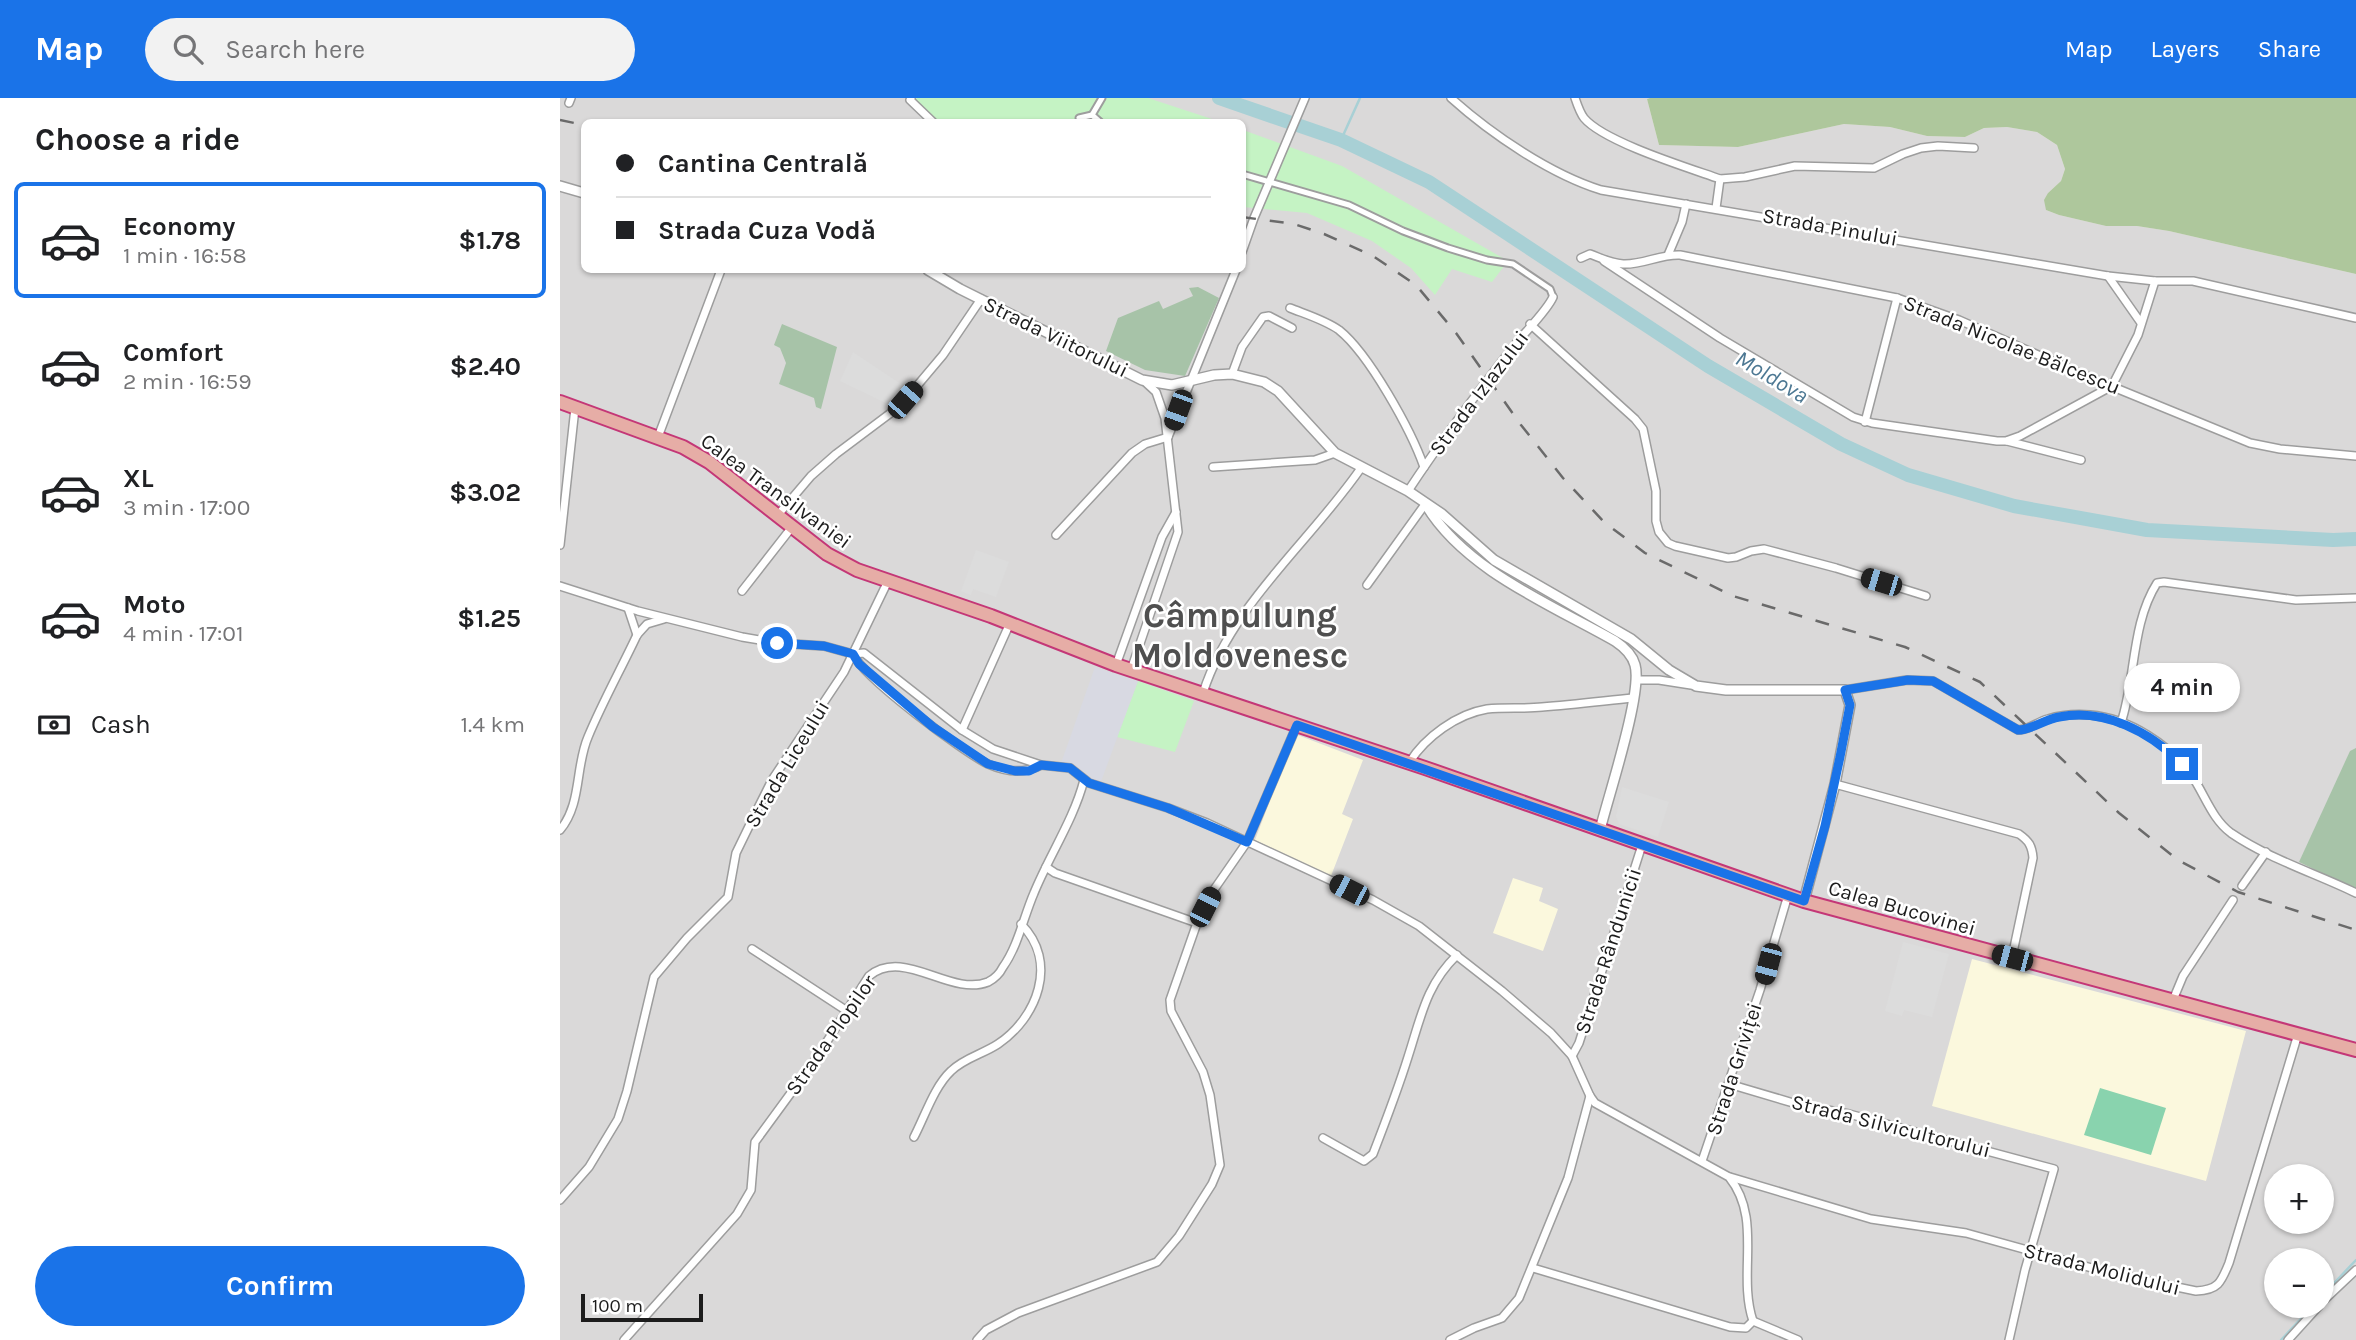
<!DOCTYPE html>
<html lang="en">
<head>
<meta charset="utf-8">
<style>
  body { margin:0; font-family:Karla,sans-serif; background:#f2f2f2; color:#202124; height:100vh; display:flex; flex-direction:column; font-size:26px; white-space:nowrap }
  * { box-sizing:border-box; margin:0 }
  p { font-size:23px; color:#757577 }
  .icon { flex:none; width:38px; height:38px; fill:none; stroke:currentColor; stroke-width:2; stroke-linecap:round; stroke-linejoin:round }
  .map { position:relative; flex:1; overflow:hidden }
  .side { display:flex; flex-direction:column; background:#fff; width:560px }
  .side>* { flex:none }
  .top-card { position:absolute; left:21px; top:21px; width:665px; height:154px; border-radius:10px; box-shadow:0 2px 5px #0004; display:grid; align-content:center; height:154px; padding:0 35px; background:#fff }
  .tools { position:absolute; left:1704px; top:1066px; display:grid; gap:14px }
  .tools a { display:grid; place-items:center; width:70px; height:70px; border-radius:50%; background:#fff; box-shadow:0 2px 5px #0004; font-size:35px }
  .scale { position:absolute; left:21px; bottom:18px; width:122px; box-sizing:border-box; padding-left:7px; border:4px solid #1c1c1c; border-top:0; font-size:19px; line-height:24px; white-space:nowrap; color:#1c1c1c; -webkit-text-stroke:5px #fff; paint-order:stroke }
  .end { position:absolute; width:32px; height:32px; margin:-16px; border:9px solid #1a73e8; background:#fff; box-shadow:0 0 0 4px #fff }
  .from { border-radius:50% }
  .bubble { position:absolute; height:49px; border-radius:24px; background:#fff; box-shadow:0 2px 5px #0004; font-size:23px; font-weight:700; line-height:49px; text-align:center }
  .car { position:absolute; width:21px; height:42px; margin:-21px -10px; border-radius:9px; box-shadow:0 0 5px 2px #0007; background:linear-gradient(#222 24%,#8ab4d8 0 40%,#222 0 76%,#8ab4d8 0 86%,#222 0) }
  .top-card b { display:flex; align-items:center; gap:24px; height:66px; font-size:26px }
  .top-card b+b { border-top:2px solid #e0e0e0 }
  .top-card i { width:18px; height:18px; background:#202124 }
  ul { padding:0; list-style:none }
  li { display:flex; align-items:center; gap:21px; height:116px; margin:0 14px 10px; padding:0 21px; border:4px solid transparent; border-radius:10px }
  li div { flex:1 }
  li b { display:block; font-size:26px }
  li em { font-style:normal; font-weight:700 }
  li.selected { border-color:#1a73e8 }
  li>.icon { width:63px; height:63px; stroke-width:1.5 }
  h2 { padding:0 35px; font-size:32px; line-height:84px }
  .pay { display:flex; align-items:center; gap:18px; height:77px; padding:0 35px; font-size:26px }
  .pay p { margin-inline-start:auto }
  .primary-button { display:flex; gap:14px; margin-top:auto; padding:14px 35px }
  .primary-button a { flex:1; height:80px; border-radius:42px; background:#1a73e8; color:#fff; font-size:28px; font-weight:700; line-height:80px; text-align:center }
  header { display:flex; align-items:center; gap:42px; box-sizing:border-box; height:98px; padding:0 35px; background:#1a73e8; color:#fff }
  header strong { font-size:33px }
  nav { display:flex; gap:38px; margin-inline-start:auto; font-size:24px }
  .search { width:490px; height:63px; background:#f2f2f2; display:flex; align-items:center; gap:18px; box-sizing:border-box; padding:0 24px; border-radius:38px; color:#757577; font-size:26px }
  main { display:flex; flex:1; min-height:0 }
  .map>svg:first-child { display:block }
  .residential { fill:#dad9d9; fill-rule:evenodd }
  .education { fill:#fbf8dd }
  .forest { fill:#aec79c }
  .cemetery { fill:#a7c3a8 }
  .park { fill:#c5f3c4 }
  .pitch { fill:#89d3ae }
  .parking { fill:#dcdcdc }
  .plaza { fill:#d8d9e2 }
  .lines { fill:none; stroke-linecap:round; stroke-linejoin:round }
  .stream { stroke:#a8d0d5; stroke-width:2.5 }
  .river { stroke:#a8d0d5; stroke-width:14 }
  .pedestrian-casing { stroke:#9d9d9d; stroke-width:9 }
  .minor-casing { stroke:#9d9d9d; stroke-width:10 }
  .tertiary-casing { stroke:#9d9d9d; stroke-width:12 }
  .trunk-casing { stroke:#c43777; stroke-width:16 }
  .pedestrian { stroke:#fff; stroke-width:5 }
  .minor { stroke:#fff; stroke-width:7 }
  .tertiary { stroke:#fff; stroke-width:9 }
  .trunk { stroke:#e6ada6; stroke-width:12 }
  .rail { stroke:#6a6a6a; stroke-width:2.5; stroke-dasharray:14 14; stroke-linecap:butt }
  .route { stroke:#1a73e8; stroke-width:9 }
  .labels { text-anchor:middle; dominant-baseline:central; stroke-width:5; stroke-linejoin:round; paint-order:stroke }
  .street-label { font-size:21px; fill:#1c1c1c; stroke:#fff }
  .water-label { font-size:23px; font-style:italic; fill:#4d7893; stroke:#fff }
  .town-label { font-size:35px; font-weight:bold; fill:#4f4f4f; stroke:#fff }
</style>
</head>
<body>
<header>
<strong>Map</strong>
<div class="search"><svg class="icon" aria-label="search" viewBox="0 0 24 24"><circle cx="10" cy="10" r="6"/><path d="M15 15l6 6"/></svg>Search here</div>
<nav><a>Map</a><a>Layers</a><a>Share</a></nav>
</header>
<main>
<section class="side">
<h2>Choose a ride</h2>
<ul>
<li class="selected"><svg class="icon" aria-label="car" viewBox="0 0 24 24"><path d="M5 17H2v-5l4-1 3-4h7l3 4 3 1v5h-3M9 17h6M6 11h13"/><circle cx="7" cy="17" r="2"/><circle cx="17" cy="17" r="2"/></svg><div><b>Economy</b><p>1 min · 16:58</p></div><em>$1.78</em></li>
<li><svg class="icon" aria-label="car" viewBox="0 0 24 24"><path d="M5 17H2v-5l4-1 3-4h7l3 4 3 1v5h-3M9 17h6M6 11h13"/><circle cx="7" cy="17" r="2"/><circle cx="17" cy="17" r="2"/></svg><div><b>Comfort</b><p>2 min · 16:59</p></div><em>$2.40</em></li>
<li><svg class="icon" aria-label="car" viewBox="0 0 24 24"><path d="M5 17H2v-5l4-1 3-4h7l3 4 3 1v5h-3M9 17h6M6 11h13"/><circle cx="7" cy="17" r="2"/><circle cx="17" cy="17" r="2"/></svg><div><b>XL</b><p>3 min · 17:00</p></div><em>$3.02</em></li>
<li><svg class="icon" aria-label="car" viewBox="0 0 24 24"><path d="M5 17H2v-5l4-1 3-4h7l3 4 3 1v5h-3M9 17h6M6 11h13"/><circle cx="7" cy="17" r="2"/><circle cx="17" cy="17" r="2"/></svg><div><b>Moto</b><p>4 min · 17:01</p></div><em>$1.25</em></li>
</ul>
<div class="pay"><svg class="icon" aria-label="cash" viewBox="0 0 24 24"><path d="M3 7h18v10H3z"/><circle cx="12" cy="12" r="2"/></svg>Cash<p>1.4 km</p></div>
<div class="primary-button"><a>Confirm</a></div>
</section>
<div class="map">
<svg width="1796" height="1242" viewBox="0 0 1796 1242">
  <rect width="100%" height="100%" fill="#ece8e3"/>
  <path class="residential" d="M0,0H1090L1087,1L1099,47L1178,49L1284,26L1330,29L1367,38L1405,39L1424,30L1447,29L1477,34L1497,47L1505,71L1501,83L1488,95L1486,112L1499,117L1546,128H1577L1609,133L1796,176V1242H0ZM24,24H682V172H24ZM1717,1078H1762V1124H1717ZM1717,1162H1762V1208H1717Z"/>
  <g class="education">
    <polygon points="735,636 803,662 782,716 793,721 771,778 695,742"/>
    <polygon points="953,780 983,790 979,803 998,811 983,853 933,835"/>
    <polygon points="1412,861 1686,933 1646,1083 1372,1008"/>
  </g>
  <polygon class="forest" points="1090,0 1796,0 1796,176 1609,133 1577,128 1546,128 1499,117 1486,112 1484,102 1488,95 1501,83 1505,71 1497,47 1477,34 1447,29 1424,30 1405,39 1367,38 1330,29 1284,26 1178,49 1099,47 1087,1"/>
  <g class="cemetery">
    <polygon points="638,189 659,200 625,278 585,272 546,253 558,220 599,203 603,211 633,198 629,190"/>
    <polygon points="222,226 277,249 261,311 256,309 254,300 219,286 226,265 220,250 214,247"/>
    <polygon points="1796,650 1796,791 1739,764 1790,653"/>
  </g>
  <g class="park">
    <polygon points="352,0 588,0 661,24 380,24"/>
    <polygon points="683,32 782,68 948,163 932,184 892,171 875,197 851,170 812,143 747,115 683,109"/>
    <polygon points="578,583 634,603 615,654 557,639"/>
  </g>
  <polygon class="pitch" points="1540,990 1606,1010 1591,1057 1524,1037"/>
  <g class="parking">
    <polygon points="293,254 350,292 334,309 280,283"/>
    <polygon points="416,452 449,464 436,499 413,491 411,497 401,493"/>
    <polygon points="1062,689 1109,704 1098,739 1059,726 1056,718"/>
    <polygon points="1343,844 1389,856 1372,919 1344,912 1342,918 1325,913"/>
  </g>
  <polygon class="plaza" points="535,569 578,583 539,689 500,668"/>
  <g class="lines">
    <g class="stream">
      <polyline points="781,42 800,0"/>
      <polyline points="1762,1198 1796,1162"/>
      <polyline points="1721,1242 1753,1208"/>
    </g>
    <polyline class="river" points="659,0 781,42 869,84 1148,268 1281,346 1348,377 1454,408 1587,432 1773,442 1796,441"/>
    <defs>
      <g id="pedestrian">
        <polyline points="532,17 542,0"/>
        <polyline points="521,24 519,20 532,17 540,24"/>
        <polyline points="682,76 789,107 843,133 888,150 927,162 953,166 990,191 993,199"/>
      </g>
      <g id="minor">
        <polyline points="351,0 350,2 373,24"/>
        <path d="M891,0C931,36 990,76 1041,92L1548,178L1595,183H1633L1796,220"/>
        <path d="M1015,0C1017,6 1020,15 1024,20C1044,44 1129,70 1160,81L1156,110"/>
        <polyline points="9,5 11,0"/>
        <polyline points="1160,81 1185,79 1235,68 1314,70 1343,56 1361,50 1378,48 1414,50"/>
        <polyline points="682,154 694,120 745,0"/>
        <polyline points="1108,157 1122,124 1126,106"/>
        <path d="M1021,160L1030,156C1041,160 1050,165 1063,166C1083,167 1100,156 1120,157L1337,200L1399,222L1519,275L1690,345L1720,351L1796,358"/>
        <polyline points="1044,163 1160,240 1293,319 1312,325 1437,343 1446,343 1460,338 1552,288 1578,237 1595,183"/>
        <polyline points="1548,178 1581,225"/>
        <path d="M730,210C745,216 765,222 779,232C809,256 851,332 864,369"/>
        <polyline points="970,226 1075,321 1083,331 1096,393 1096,423 1099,434 1108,445 1115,448 1168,460 1176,459 1191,453 1204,451 1276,470 1366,498"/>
        <polyline points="672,276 682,249 703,219 709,218 732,230"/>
        <polyline points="1305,324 1337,200"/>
        <polyline points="98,339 161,172"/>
        <polyline points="608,339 676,172"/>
        <polyline points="1447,343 1521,362"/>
        <polyline points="653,369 755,362 775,355"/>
        <path d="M848,393C881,343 916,296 953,249C964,235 987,213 993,199"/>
        <polyline points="217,418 251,378 276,356 340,308 383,257 421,201"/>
        <polyline points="496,437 572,355 585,346 608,339"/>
        <polyline points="0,447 15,310"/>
        <polyline points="807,487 866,405"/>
        <path d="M0,488L78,513L182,539L217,545L264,548L293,556L304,555L402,632L433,651L481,667L510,670L529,685L608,710L647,725L813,802L859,828L942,893L991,935L1012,958L1030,998L1035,1005L1169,1079C1203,1121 1177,1175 1193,1223"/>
        <polyline points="182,493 232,429"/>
        <polyline points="68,510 77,537"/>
        <path d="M293,556C303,579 403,654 428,666C446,674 464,676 481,667"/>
        <polyline points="556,567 602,439 616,414"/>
        <polyline points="571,572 618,434 605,320 596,294 583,282"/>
        <polyline points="1076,582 1099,582 1131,587"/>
        <path d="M1285,592L1347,582L1373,583L1458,632C1469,632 1477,624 1488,621C1501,617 1516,616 1530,617C1569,620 1610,647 1632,678C1645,697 1652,721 1671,735C1709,761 1755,775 1796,795"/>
        <path d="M643,595C671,507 750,444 801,370"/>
        <path d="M1561,625C1576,580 1571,526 1597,485L1604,484L1736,502L1796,500"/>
        <polyline points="402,632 450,525"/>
        <path d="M849,665C865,639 897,616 927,611C945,609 964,611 982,609C1012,607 1043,603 1073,600"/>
        <path d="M1275,686L1459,736C1469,743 1472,748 1473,760L1452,859"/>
        <path d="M0,732C22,706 15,669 28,639C42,605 61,571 77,537L87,526L104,521"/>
        <polyline points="486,769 495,775 637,825"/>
        <polyline points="1682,788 1706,754"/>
        <polyline points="192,851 287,913"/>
        <polyline points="1613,902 1623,878 1673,802"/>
        <polyline points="1012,958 1019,945 1082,747"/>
        <polyline points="1169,986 1240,1007 1289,1016 1494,1071 1465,1172 1449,1242"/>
        <path d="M354,1039C365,1018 374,989 391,973C404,960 423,956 438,946C477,920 499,864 461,826"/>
        <path d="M763,1040L804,1063L813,1056C825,1025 838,991 848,959C861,919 866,887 897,857"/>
        <polyline points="1142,1063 1200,892 1228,797"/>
        <path d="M1170,1079L1311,1121L1406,1135L1550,1175L1636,1193C1658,1192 1661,1185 1669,1165L1738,936"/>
        <polyline points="0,1102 29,1069 58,1021 67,993 94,879 127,840 168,799 176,755 195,716 212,682 284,574 328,483"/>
        <polyline points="973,1170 1170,1229 1186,1230 1193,1223"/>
        <polyline points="1762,1204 1796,1172"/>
        <polyline points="1193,1223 1238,1242"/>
        <path d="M64,1242L177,1116L191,1092L195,1044L255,962L309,878C344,849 390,899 428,884C434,881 440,875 443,869C458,848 464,818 474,795C489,758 514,721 524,682"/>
        <polyline points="417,1242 426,1232 458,1215 597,1164 619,1138 652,1086 660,1067 650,997 643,974 611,913 610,902 637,825 653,793 687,744 737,627"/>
        <polyline points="890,1242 914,1230 942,1220 959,1200 1008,1080 1030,998"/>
        <polyline points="1728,1242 1759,1208"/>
      </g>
      <g id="tertiary">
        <polyline points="0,88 24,95"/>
        <polyline points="368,172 400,191 582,282 612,287 654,277 672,276 704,284 718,293 775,355 848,393 882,416 934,462 1071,541 1109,572 1136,588 1166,592 1285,592 1290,607 1275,686 1244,803"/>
        <path d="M866,407C905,472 990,506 1055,543C1064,549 1072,556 1075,567C1083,594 1048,699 1040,732"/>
      </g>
      <polyline id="trunk" points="0,304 123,349 149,364 267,456 297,472 431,518 556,567 865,670 1244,803 1796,952"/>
    </defs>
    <use href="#pedestrian" class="pedestrian-casing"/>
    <use href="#minor" class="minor-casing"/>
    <use href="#tertiary" class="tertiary-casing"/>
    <use href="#trunk" class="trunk-casing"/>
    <use href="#pedestrian" class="pedestrian"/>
    <use href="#minor" class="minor"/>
    <use href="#tertiary" class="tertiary"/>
    <use href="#trunk" class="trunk"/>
    <g class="rail">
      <polyline points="0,22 24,27"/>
      <polyline points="682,119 734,126 764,136 813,158 856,187 896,235 961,327 1003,380 1044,424 1085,455 1173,498 1345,549 1420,584 1559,715 1618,762 1678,794 1796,832"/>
    </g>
  </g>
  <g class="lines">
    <path class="route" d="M217,545L264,548L293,556L299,566L373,629L428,666L455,673H469L481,667L510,670L529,685L608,710L687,744L737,627L1244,803L1265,728L1280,659L1290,607L1285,592L1348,582L1373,583L1458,632C1472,632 1485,621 1499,619C1545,610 1590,634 1622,666"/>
  </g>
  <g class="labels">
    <g class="street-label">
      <text transform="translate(1270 129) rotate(10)">Strada Pinului</text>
      <text transform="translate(496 239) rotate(26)">Strada Viitorului</text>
      <text transform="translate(1452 247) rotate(22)">Strada Nicolae Bălcescu</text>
      <text transform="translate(919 295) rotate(-53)">Strada Izlazului</text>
      <text transform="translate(216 393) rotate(36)">Calea Transilvaniei</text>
      <text transform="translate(227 666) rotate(-59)">Strada Liceului</text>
      <text transform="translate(1342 810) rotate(16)">Calea Bucovinei</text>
      <text transform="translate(1048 853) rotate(-72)">Strada Rândunicii</text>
      <text transform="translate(271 937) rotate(-55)">Strada Plopilor</text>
      <text transform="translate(1174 971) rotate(-72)">Strada Griviței</text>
      <text transform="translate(1331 1028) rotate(14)">Strada Silvicultorului</text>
      <text transform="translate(1542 1171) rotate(14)">Strada Molidului</text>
    </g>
    <g class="water-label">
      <text transform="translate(1212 279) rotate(31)">Moldova</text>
    </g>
    <g class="town-label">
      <text x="680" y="517">Câmpulung<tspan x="680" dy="40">Moldovenesc</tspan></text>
    </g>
  </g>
</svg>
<div class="tools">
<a>+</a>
<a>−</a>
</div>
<div class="scale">100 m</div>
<i class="end from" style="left:217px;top:545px"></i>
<i class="end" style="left:1622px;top:666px"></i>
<div class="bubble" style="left:1564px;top:565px;width:116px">4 min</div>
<i class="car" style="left:345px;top:302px;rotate:41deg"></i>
<i class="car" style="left:618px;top:312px;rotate:200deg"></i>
<i class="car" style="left:1321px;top:484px;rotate:287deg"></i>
<i class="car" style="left:789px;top:792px;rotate:297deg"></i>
<i class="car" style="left:645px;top:809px;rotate:27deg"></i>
<i class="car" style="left:1452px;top:860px;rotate:285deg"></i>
<i class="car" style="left:1208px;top:866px;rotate:195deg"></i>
<div class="top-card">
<b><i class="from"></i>Cantina Centrală</b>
<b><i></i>Strada Cuza Vodă</b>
</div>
</div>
</main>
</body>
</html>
